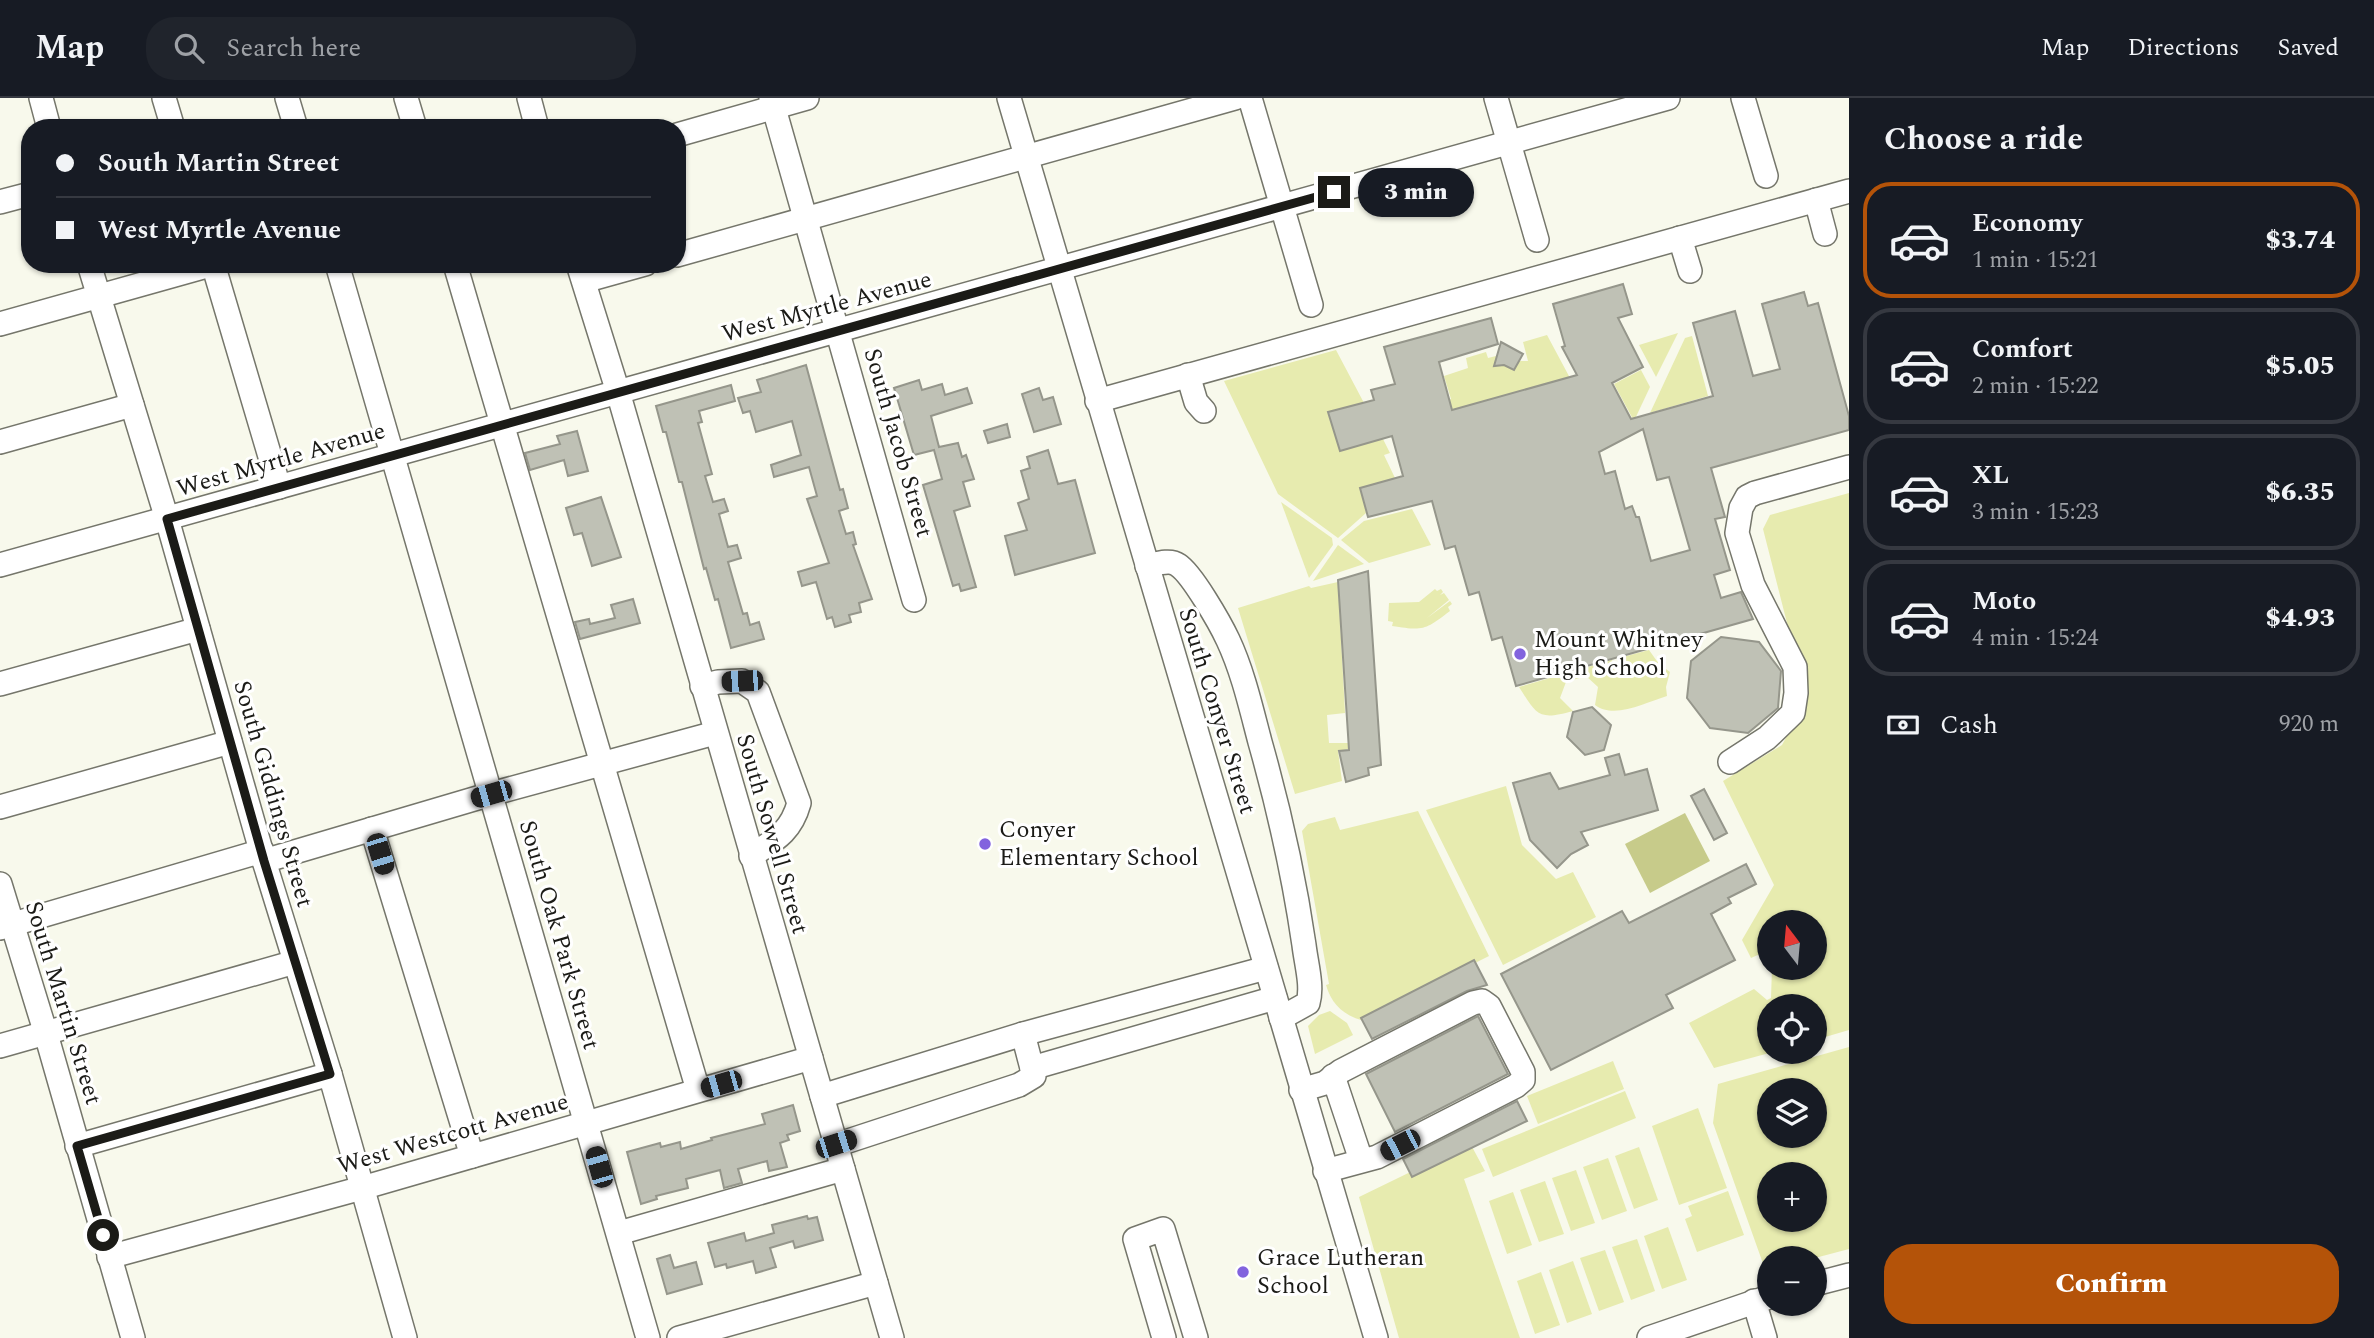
<!DOCTYPE html>
<html lang="en">
<head>
<meta charset="utf-8">
<style>
  body { margin:0; font-family:Spectral,serif; background:#20242c; color:#f1f3f6; height:100vh; display:flex; flex-direction:column; font-size:26px; white-space:nowrap }
  * { box-sizing:border-box; margin:0 }
  p { font-size:23px; color:#9ea1a6 }
  .icon { flex:none; width:38px; height:38px; fill:none; stroke:currentColor; stroke-width:2; stroke-linecap:round; stroke-linejoin:round }
  .map { position:relative; flex:1; overflow:hidden }
  .side { display:flex; flex-direction:column; background:#171b24; width:525px }
  .side>* { flex:none }
  .top-card { position:absolute; left:21px; top:21px; width:665px; height:154px; border-radius:28px; box-shadow:0 2px 5px #0004; display:grid; align-content:center; height:154px; padding:0 35px; background:#171b24 }
  .needle { width:46px; rotate:344deg }
  .tools { position:absolute; left:1757px; top:812px; display:grid; gap:14px }
  .tools a { display:grid; place-items:center; width:70px; height:70px; border-radius:50%; background:#171b24; box-shadow:0 2px 5px #0004; font-size:35px }
  .end { position:absolute; width:32px; height:32px; margin:-16px; border:9px solid #1b1b17; background:#fff; box-shadow:0 0 0 4px #fff }
  .from { border-radius:50% }
  .bubble { position:absolute; height:49px; border-radius:24px; background:#171b24; box-shadow:0 2px 5px #0004; font-size:23px; font-weight:800; line-height:49px; text-align:center }
  .car { position:absolute; width:21px; height:42px; margin:-21px -10px; border-radius:9px; box-shadow:0 0 5px 2px #0007; background:linear-gradient(#222 24%,#8ab4d8 0 40%,#222 0 76%,#8ab4d8 0 86%,#222 0) }
  .top-card b { display:flex; align-items:center; gap:24px; height:66px; font-size:26px }
  .top-card b+b { border-top:2px solid #363941 }
  .top-card i { width:18px; height:18px; background:#f1f3f6 }
  ul { padding:0; list-style:none }
  li { display:flex; align-items:center; gap:21px; height:116px; margin:0 14px 10px; padding:0 21px; border:4px solid #363941; border-radius:28px }
  li div { flex:1 }
  li b { display:block; font-size:26px }
  li em { font-style:normal; font-weight:800 }
  li.selected { border-color:#b45309 }
  li>.icon { width:63px; height:63px; stroke-width:1.5 }
  h2 { padding:0 35px; font-size:32px; line-height:84px }
  .pay { display:flex; align-items:center; gap:18px; height:77px; padding:0 35px; font-size:26px }
  .pay p { margin-inline-start:auto }
  .action { display:flex; gap:14px; margin-top:auto; padding:14px 35px }
  .action a { flex:1; height:80px; border-radius:28px; background:#b45309; color:#fff; font-size:28px; font-weight:800; line-height:80px; text-align:center }
  header { display:flex; align-items:center; gap:42px; box-sizing:border-box; height:98px; padding:0 35px; background:#171b24; border-bottom:2px solid #363941 }
  header strong { font-size:33px }
  nav { display:flex; gap:38px; margin-inline-start:auto; font-size:24px }
  .search { width:490px; height:63px; background:#20242c; display:flex; align-items:center; gap:18px; box-sizing:border-box; padding:0 24px; border-radius:28px; color:#9ea1a6; font-size:26px }
  main { display:flex; flex:1; min-height:0 }
  .map>svg:first-child { display:block }
  .green { fill:#e7ebaf; fill-rule:evenodd }
  .water { fill:#c7cb8a }
  .building { fill:#bfc1b5; stroke:#95968b; stroke-width:2; fill-rule:evenodd }
  .lines { fill:none; stroke-linecap:round; stroke-linejoin:round }
  .minor-casing { stroke:#75766b; stroke-width:26 }
  .minor { stroke:#fff; stroke-width:23 }
  .route { stroke:#1b1b17; stroke-width:9 }
  .poi-dot { fill:#8263de; stroke:#fff; stroke-width:2.5 }
  .labels { text-anchor:middle; dominant-baseline:central; stroke-width:6; stroke-linejoin:round; paint-order:stroke }
  .street-label { font-size:24px; fill:#1b1b17; stroke:#fff }
  .poi-label { font-size:24px; fill:#1b1b17; stroke:#fff; text-anchor:start }
</style>
</head>
<body>
<header>
<strong>Map</strong>
<div class="search"><svg class="icon" aria-label="search" viewBox="0 0 24 24"><circle cx="10" cy="10" r="6"/><path d="M15 15l6 6"/></svg>Search here</div>
<nav><a>Map</a><a>Directions</a><a>Saved</a></nav>
</header>
<main>
<div class="map">
<svg width="1849" height="1240" viewBox="0 0 1849 1240">
  <rect width="100%" height="100%" fill="#f8f9ec"/>
  <g class="green">
    <polygon points="1678,235 1656,279 1639,247"/>
    <polygon points="1547,237 1570,280 1383,332 1377,321 1451,301 1444,278 1468,270 1466,260 1486,254 1488,260 1496,258 1497,267 1504,267 1514,272 1519,263 1528,263 1523,244"/>
    <polygon points="1692,238 1708,298 1650,315 1685,240"/>
    <polygon points="1336,252 1364,305 1328,314 1341,352 1383,341 1390,355 1384,357 1395,380 1361,390 1366,415 1338,440 1278,396 1224,283"/>
    <polygon points="1641,272 1650,289 1634,323 1614,286"/>
    <polygon points="1849,395 1849,932 1815,942 1815,908 1769,908 1769,954 1773,954 1714,970 1689,925 1754,891 1767,902 1771,900 1772,870 1815,870 1815,824 1769,824 1769,852 1751,860 1742,842 1774,787 1723,683 1782,647 1803,608 1798,568 1763,431 1770,417"/>
    <polygon points="1281,404 1332,440 1333,447 1309,480"/>
    <polygon points="1412,411 1431,447 1369,465 1341,442 1364,423"/>
    <polygon points="1338,447 1364,466 1313,483"/>
    <polygon points="1338,484 1345,615 1327,617 1329,645 1348,645 1349,651 1338,653 1342,683 1295,696 1238,510 1309,488 1311,490"/>
    <path d="M1435,491L1437,493L1441,491L1443,494L1440,497L1444,495L1449,502L1427,520L1450,503L1452,506L1448,509L1450,513C1425,532 1424,533 1392,528L1393,524L1388,523L1389,505L1419,504Z"/>
    <path d="M1649,552L1659,566L1670,574L1666,589L1667,598C1646,604 1615,622 1595,607L1598,589L1586,578L1566,584L1560,600L1573,613C1538,623 1537,617 1519,589L1612,562L1614,567L1620,565L1619,560Z"/>
    <polygon points="1506,688 1522,747 1556,781 1573,774 1596,819 1503,867 1426,712"/>
    <path d="M1418,713L1489,858L1361,922C1343,917 1331,905 1326,887L1329,886L1302,733L1308,726L1335,719L1340,732Z"/>
    <polygon points="1330,913 1347,925 1353,937 1315,956 1308,928 1319,917"/>
    <path d="M1849,949V1151L1815,1160H1769V1173L1766,1174L1713,1025L1718,986ZM1815,992V1038H1769V992ZM1769,1076H1815V1122H1769Z"/>
    <polygon points="1613,963 1624,991 1538,1026 1527,998"/>
    <polygon points="1625,993 1636,1020 1493,1079 1482,1051"/>
    <polygon points="1698,1010 1727,1090 1679,1107 1652,1028"/>
    <polygon points="1470,1045 1485,1073 1464,1081 1520,1240 1399,1240 1359,1099"/>
    <polygon points="1639,1049 1658,1102 1634,1111 1615,1058"/>
    <polygon points="1608,1060 1627,1113 1602,1122 1583,1069"/>
    <polygon points="1576,1072 1595,1125 1571,1133 1552,1080"/>
    <polygon points="1545,1083 1564,1136 1539,1144 1520,1092"/>
    <polygon points="1728,1093 1744,1137 1697,1154 1685,1121 1692,1118 1688,1108"/>
    <polygon points="1513,1094 1532,1147 1507,1156 1489,1103"/>
    <polygon points="1668,1129 1687,1182 1662,1191 1644,1138"/>
    <polygon points="1637,1141 1655,1193 1631,1202 1612,1149"/>
    <polygon points="1605,1152 1624,1204 1599,1213 1580,1160"/>
    <polygon points="1573,1163 1592,1216 1567,1225 1549,1172"/>
    <polygon points="1541,1174 1560,1227 1535,1236 1517,1183"/>
  </g>
  <polygon class="water" points="1685,715 1710,763 1650,795 1625,746"/>
  <g class="building">
    <path d="M1623,186L1632,216L1618,220L1643,269L1612,285L1631,321L1713,298L1693,225L1735,213L1753,278L1780,271L1762,206L1804,194L1808,208L1818,205L1849,318V332L1711,370L1725,419L1715,421L1730,472L1714,477L1721,500L1741,494L1753,521L1516,588L1502,539L1492,542L1479,494L1469,497L1455,448L1445,451L1432,403L1368,419L1360,390L1403,378L1392,338L1340,353L1328,314L1374,302L1371,292L1395,286L1384,249L1491,220L1498,246L1439,264L1452,312L1577,277L1562,249L1565,248L1553,206ZM1643,331L1657,382L1669,379L1690,452L1651,463L1639,419H1636L1632,408L1625,411L1615,373L1605,376L1599,354Z"/>
    <polygon points="1501,244 1523,256 1514,272 1504,267 1494,268"/>
    <polygon points="806,267 840,392 843,391 848,410 839,413 846,436 853,434 856,446 853,447 872,501 859,505 861,514 849,517 851,524 835,529 832,519 827,521 816,484 802,488 798,474 829,465 807,401 817,398 809,369 774,379 771,367 801,357 792,323 756,334 750,313 743,315 738,300 761,294 757,282"/>
    <polygon points="919,282 922,292 942,286 945,297 967,290 972,305 931,318 939,349 958,345 962,359 966,357 974,381 963,384 970,408 954,413 976,489 961,493 959,486 953,488 923,387 942,381 934,352 914,357 894,290"/>
    <polygon points="731,287 735,303 699,313 702,324 698,325 712,376 705,378 713,404 724,401 728,413 719,416 728,449 737,447 741,460 728,464 743,516 747,515 750,527 759,524 764,541 731,550 718,501 715,502 706,470 704,471 682,384 679,384 666,334 663,334 656,308"/>
    <polygon points="1039,290 1043,302 1053,299 1061,326 1034,334 1022,296"/>
    <polygon points="1007,326 1010,339 988,345 984,333"/>
    <polygon points="577,333 588,373 568,378 564,362 530,372 525,355 560,346 557,338"/>
    <polygon points="1048,352 1058,386 1075,382 1095,455 1015,477 1005,438 1027,432 1018,405 1029,401 1021,373 1030,370 1027,359"/>
    <polygon points="601,399 621,459 592,468 582,435 574,437 566,410"/>
    <polygon points="1368,473 1381,667 1368,670 1369,677 1346,684 1339,653 1349,652 1338,482"/>
    <polygon points="633,501 640,525 580,541 575,524 589,521 590,526 615,520 611,507"/>
    <polygon points="1721,539 1759,544 1781,573 1778,610 1748,635 1710,630 1687,600 1691,563"/>
    <polygon points="1592,609 1611,627 1604,652 1585,657 1567,639 1573,614"/>
    <polygon points="1619,656 1625,677 1647,671 1658,712 1581,734 1588,747 1571,756 1557,770 1530,742 1513,685 1550,675 1559,691 1610,677 1605,660"/>
    <polygon points="1704,691 1727,735 1714,742 1691,698"/>
    <polygon points="1746,766 1756,786 1728,800 1731,805 1711,816 1735,862 1666,897 1673,910 1551,972 1501,876 1622,813 1629,825"/>
    <polygon points="1474,862 1487,887 1467,893 1372,941 1361,920"/>
    <polygon points="1478,918 1508,976 1395,1034 1366,976"/>
    <polygon points="1517,1003 1527,1023 1412,1079 1403,1061"/>
    <polygon points="793,1007 800,1033 787,1037 789,1042 780,1045 787,1069 769,1073 767,1063 738,1071 742,1085 724,1090 720,1072 686,1081 688,1090 656,1098 657,1101 641,1106 627,1054 660,1045 661,1049 680,1044 681,1051 712,1042 711,1040 765,1026 762,1016"/>
    <polygon points="807,1118 808,1121 817,1119 823,1142 795,1150 793,1143 770,1150 776,1169 756,1175 753,1163 727,1170 726,1166 715,1169 708,1145 744,1135 746,1143 774,1135 772,1127"/>
    <polygon points="670,1157 674,1170 696,1164 702,1186 667,1196 657,1161"/>
  </g>
  <g class="lines">
    <defs>
      <g id="minor">
        <polyline points="41,0 49,30"/>
        <polyline points="164,0 173,30"/>
        <polyline points="287,0 296,30"/>
        <polyline points="406,0 415,30"/>
        <polyline points="529,0 537,30"/>
        <polyline points="771,0 914,502"/>
        <polyline points="1009,0 1376,1240"/>
        <polyline points="1250,0 1311,207"/>
        <polyline points="1496,0 1537,142"/>
        <polyline points="1743,0 1766,78"/>
        <polyline points="677,37 807,0"/>
        <polyline points="1816,102 1825,136"/>
        <polyline points="0,104 30,96"/>
        <polyline points="1680,140 1690,173"/>
        <polyline points="677,157 1235,0"/>
        <polyline points="89,166 167,421 264,763 330,976 405,1240"/>
        <polyline points="213,166 279,389"/>
        <polyline points="337,166 648,1240"/>
        <polyline points="455,166 698,992"/>
        <polyline points="578,166 618,294 892,1240"/>
        <polyline points="584,183 645,166"/>
        <polyline points="0,226 214,166"/>
        <polyline points="1188,277 1196,304 1204,313"/>
        <polyline points="1097,303 1849,93"/>
        <polyline points="0,344 132,307"/>
        <polyline points="0,467 1668,0"/>
        <path d="M1147,468C1156,466 1170,461 1178,467C1192,476 1220,525 1228,542C1243,574 1251,610 1260,644C1279,711 1294,778 1304,847C1306,865 1313,888 1308,905L1281,920"/>
        <polyline points="0,586 198,531"/>
        <path d="M702,588L718,584L742,583L758,594L799,705C791,734 775,742 751,758"/>
        <polyline points="1730,664 1767,640 1793,615 1796,595 1795,569 1753,487 1737,435 1741,410 1747,399 1755,395 1849,369"/>
        <polyline points="0,709 230,644"/>
        <polyline points="372,731 472,1058"/>
        <polyline points="264,763 491,696 715,635"/>
        <polyline points="0,786 46,936 133,1240"/>
        <polyline points="0,830 262,753"/>
        <polyline points="0,948 295,864"/>
        <polyline points="1032,970 1275,900"/>
        <polyline points="1333,978 1361,1062"/>
        <polyline points="1301,992 1325,985 1341,973 1473,905 1482,903 1489,908 1523,974 1523,982 1516,988 1377,1059 1325,1073"/>
        <polyline points="822,998 1023,936 1266,870"/>
        <polyline points="836,1047 1019,987 1034,978 1023,936"/>
        <polyline points="77,1048 330,976"/>
        <polyline points="619,1135 843,1071"/>
        <polyline points="109,1159 362,1090 811,960"/>
        <polyline points="1815,1186 1849,1177"/>
        <polyline points="1754,1203 1765,1240"/>
        <polyline points="679,1240 876,1185"/>
        <polyline points="1164,1240 1135,1141 1163,1131 1196,1240"/>
        <polyline points="1649,1240 1769,1199"/>
      </g>
    </defs>
    <use href="#minor" class="minor-casing"/>
    <use href="#minor" class="minor"/>
  </g>
  <g class="lines">
    <polyline class="route" points="103,1137 77,1048 330,976 264,763 167,421 1334,94"/>
  </g>
  <g class="poi-dot">
    <circle cx="1520" cy="556" r="7"/>
    <circle cx="985" cy="746" r="7"/>
    <circle cx="1243" cy="1174" r="7"/>
  </g>
  <g class="labels">
    <g class="street-label">
      <text transform="translate(827 209) rotate(-15)">West Myrtle Avenue</text>
      <text transform="translate(898 345) rotate(74)">South Jacob Street</text>
      <text transform="translate(281 362) rotate(-16)">West Myrtle Avenue</text>
      <text transform="translate(1217 613) rotate(73)">South Conyer Street</text>
      <text transform="translate(273 696) rotate(74)">South Giddings Street</text>
      <text transform="translate(772 736) rotate(74)">South Sowell Street</text>
      <text transform="translate(559 837) rotate(74)">South Oak Park Street</text>
      <text transform="translate(63 905) rotate(73)">South Martin Street</text>
      <text transform="translate(453 1036) rotate(-16)">West Westcott Avenue</text>
    </g>
    <g class="poi-label">
      <text x="1534" y="542">Mount Whitney<tspan x="1534" dy="28">High School</tspan></text>
      <text x="999" y="732">Conyer<tspan x="999" dy="28">Elementary School</tspan></text>
      <text x="1257" y="1160">Grace Lutheran<tspan x="1257" dy="28">School</tspan></text>
    </g>
  </g>
</svg>
<div class="tools">
<a><svg class="needle" viewBox="-14 -14 28 28"><path d="M0-13l5 13h-10z" fill="#e53935"/><path d="M0 13l5-13h-10z" fill="#9ea1a6"/></svg></a>
<a><svg class="icon" aria-label="locate" viewBox="0 0 24 24"><circle cx="12" cy="12" r="6"/><path d="M12 2v4M12 18v4M2 12h4M18 12h4"/></svg></a>
<a><svg class="icon" aria-label="layers" viewBox="0 0 24 24"><path d="M12 4l9 5-9 5-9-5zM3 14l9 5 9-5"/></svg></a>
<a>+</a>
<a>−</a>
</div>
<i class="end from" style="left:103px;top:1137px"></i>
<i class="end" style="left:1334px;top:94px"></i>
<div class="bubble" style="left:1358px;top:70px;width:116px">3 min</div>
<i class="car" style="left:742px;top:583px;rotate:268deg"></i>
<i class="car" style="left:491px;top:696px;rotate:254deg"></i>
<i class="car" style="left:380px;top:756px;rotate:163deg"></i>
<i class="car" style="left:721px;top:986px;rotate:254deg"></i>
<i class="car" style="left:836px;top:1046px;rotate:72deg"></i>
<i class="car" style="left:1400px;top:1047px;rotate:243deg"></i>
<i class="car" style="left:599px;top:1069px;rotate:344deg"></i>
<div class="top-card">
<b><i class="from"></i>South Martin Street</b>
<b><i></i>West Myrtle Avenue</b>
</div>
</div>
<section class="side">
<h2>Choose a ride</h2>
<ul>
<li class="selected"><svg class="icon" aria-label="car" viewBox="0 0 24 24"><path d="M5 17H2v-5l4-1 3-4h7l3 4 3 1v5h-3M9 17h6M6 11h13"/><circle cx="7" cy="17" r="2"/><circle cx="17" cy="17" r="2"/></svg><div><b>Economy</b><p>1 min · 15:21</p></div><em>$3.74</em></li>
<li><svg class="icon" aria-label="car" viewBox="0 0 24 24"><path d="M5 17H2v-5l4-1 3-4h7l3 4 3 1v5h-3M9 17h6M6 11h13"/><circle cx="7" cy="17" r="2"/><circle cx="17" cy="17" r="2"/></svg><div><b>Comfort</b><p>2 min · 15:22</p></div><em>$5.05</em></li>
<li><svg class="icon" aria-label="car" viewBox="0 0 24 24"><path d="M5 17H2v-5l4-1 3-4h7l3 4 3 1v5h-3M9 17h6M6 11h13"/><circle cx="7" cy="17" r="2"/><circle cx="17" cy="17" r="2"/></svg><div><b>XL</b><p>3 min · 15:23</p></div><em>$6.35</em></li>
<li><svg class="icon" aria-label="car" viewBox="0 0 24 24"><path d="M5 17H2v-5l4-1 3-4h7l3 4 3 1v5h-3M9 17h6M6 11h13"/><circle cx="7" cy="17" r="2"/><circle cx="17" cy="17" r="2"/></svg><div><b>Moto</b><p>4 min · 15:24</p></div><em>$4.93</em></li>
</ul>
<div class="pay"><svg class="icon" aria-label="cash" viewBox="0 0 24 24"><path d="M3 7h18v10H3z"/><circle cx="12" cy="12" r="2"/></svg>Cash<p>920 m</p></div>
<div class="action"><a>Confirm</a></div>
</section>
</main>
</body>
</html>
